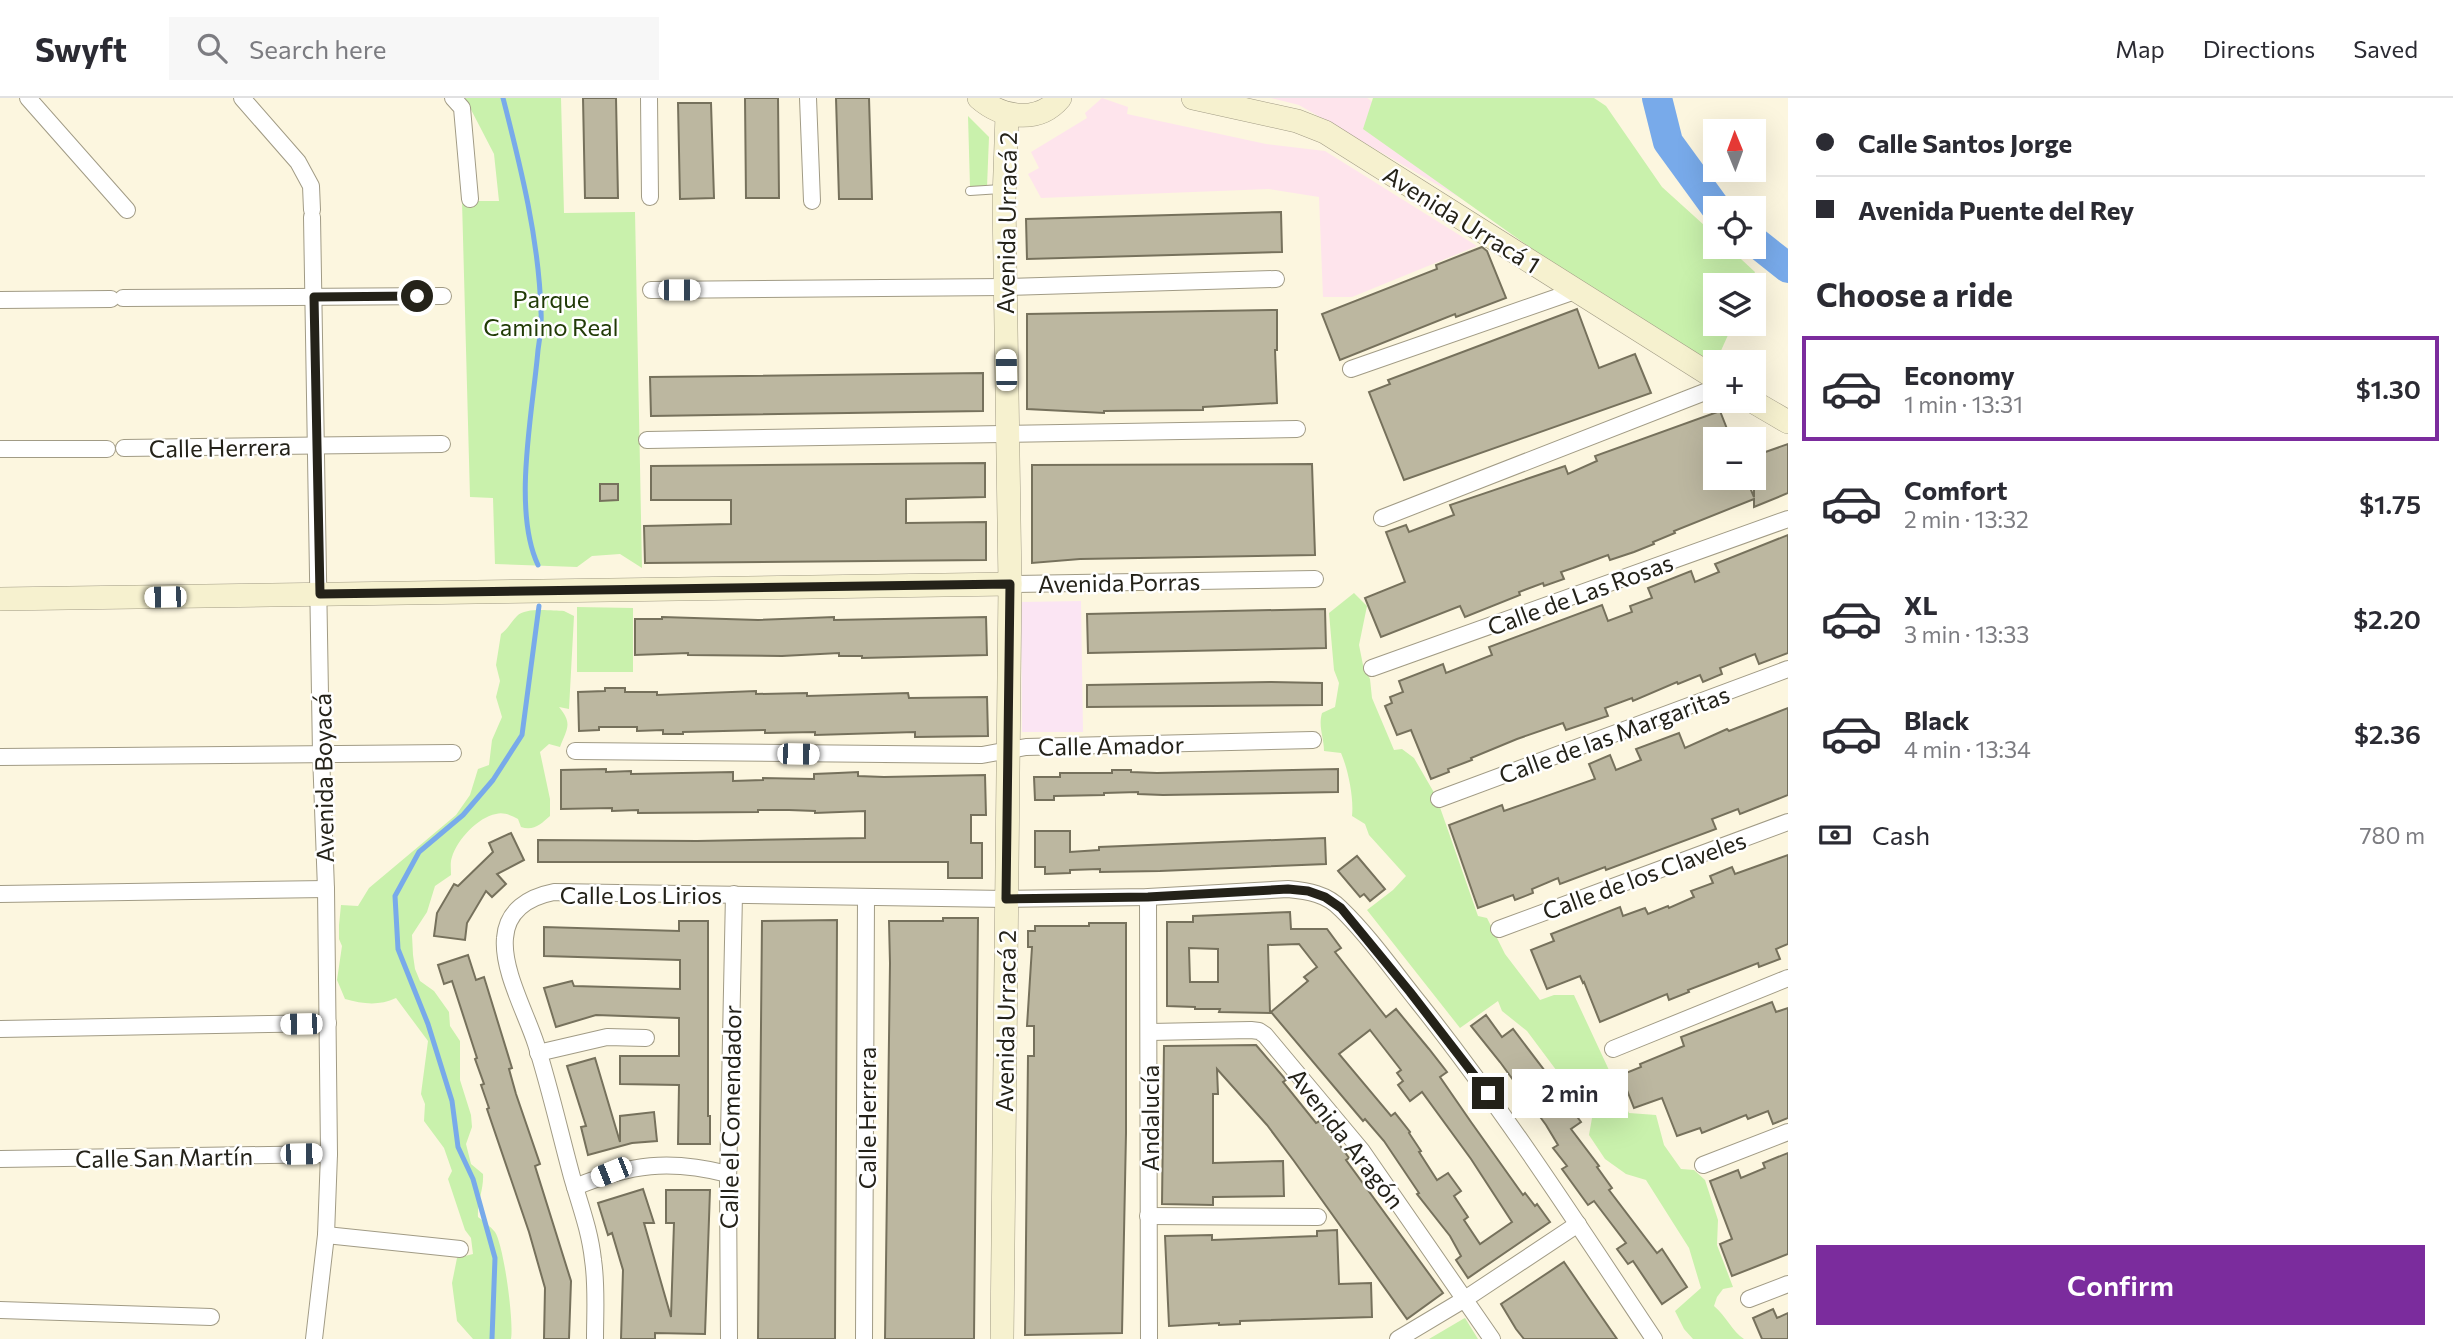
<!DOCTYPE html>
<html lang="en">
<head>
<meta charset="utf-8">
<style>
  body { margin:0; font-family:Commissioner,sans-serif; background:#f7f7f7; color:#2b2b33; height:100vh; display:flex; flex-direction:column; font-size:26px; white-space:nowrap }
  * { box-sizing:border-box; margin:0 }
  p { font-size:23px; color:#7c7c81 }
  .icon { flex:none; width:38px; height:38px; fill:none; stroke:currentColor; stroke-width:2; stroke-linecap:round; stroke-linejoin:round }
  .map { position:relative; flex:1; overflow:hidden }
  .panel { display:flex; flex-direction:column; background:#fff; width:665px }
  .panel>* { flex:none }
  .banner { display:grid; align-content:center; height:154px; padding:0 28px; background:#fff }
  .needle { width:46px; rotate:359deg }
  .fabs { position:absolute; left:1703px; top:21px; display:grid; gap:14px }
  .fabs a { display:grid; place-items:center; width:63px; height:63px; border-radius:0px; background:#fff; box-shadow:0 7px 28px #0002; font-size:35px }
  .end { position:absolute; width:32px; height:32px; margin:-16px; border:9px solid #242219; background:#fff; box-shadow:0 0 0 4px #fff }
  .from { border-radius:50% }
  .bubble { position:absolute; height:49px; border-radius:0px; background:#fff; box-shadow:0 7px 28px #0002; font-size:23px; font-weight:600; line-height:49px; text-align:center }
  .car { position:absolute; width:21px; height:42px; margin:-21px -10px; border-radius:9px; box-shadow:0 0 5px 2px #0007; background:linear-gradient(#fff 24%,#345 0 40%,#fff 0 76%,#345 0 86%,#fff 0) }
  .banner b { display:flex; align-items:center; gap:24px; height:66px; font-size:26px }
  .banner b+b { border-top:2px solid #e1e1e2 }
  .banner i { width:18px; height:18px; background:#2b2b33 }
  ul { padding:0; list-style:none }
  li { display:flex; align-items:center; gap:21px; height:105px; margin:0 14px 10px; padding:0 14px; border:4px solid transparent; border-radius:0px }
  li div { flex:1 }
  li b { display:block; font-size:26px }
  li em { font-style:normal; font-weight:600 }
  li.current { border-color:#7b2c9d }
  li>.icon { width:63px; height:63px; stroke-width:1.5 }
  h2 { padding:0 28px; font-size:32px; line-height:84px }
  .pay { display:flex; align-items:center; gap:18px; height:77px; padding:0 28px; font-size:26px }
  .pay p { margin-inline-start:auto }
  .button { display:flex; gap:14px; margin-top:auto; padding:14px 28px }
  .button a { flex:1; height:80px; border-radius:0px; background:#7b2c9d; color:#fff; font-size:28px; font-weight:600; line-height:80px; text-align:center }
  header { display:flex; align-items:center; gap:42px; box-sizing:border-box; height:98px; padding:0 35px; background:#fff; border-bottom:2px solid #e1e1e2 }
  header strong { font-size:33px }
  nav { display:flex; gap:38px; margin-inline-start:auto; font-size:24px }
  .search { width:490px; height:63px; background:#f7f7f7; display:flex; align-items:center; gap:18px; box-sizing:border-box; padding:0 24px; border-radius:0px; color:#7c7c81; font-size:26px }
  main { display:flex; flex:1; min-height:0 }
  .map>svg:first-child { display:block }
  .commercial { fill:#fbe5f3 }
  .education { fill:#fee4ec }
  .green { fill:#c9f1ac }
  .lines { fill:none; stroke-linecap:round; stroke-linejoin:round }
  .stream { stroke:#78aaea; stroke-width:5 }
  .river { stroke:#78aaea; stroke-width:30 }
  .building { fill:#bcb7a0; stroke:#76715c; stroke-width:2; fill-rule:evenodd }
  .lane-casing { stroke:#a19b85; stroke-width:10 }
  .street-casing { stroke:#a19b85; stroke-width:18 }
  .secondary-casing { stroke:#a19b85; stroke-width:24 }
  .lane { stroke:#fff; stroke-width:8 }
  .street { stroke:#fff; stroke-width:16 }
  .secondary { stroke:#f6f1cf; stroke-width:23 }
  .route { stroke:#242219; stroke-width:9 }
  .labels { text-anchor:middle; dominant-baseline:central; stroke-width:5; stroke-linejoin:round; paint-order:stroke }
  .street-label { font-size:24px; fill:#242219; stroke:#fff }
  .park-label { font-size:24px; fill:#213b06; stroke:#fff }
</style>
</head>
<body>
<header>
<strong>Swyft</strong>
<div class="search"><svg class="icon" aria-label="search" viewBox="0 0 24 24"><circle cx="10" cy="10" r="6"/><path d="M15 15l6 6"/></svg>Search here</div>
<nav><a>Map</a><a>Directions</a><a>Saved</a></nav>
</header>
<main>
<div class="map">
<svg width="1788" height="1241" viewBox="0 0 1788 1241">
  <rect width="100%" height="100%" fill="#fcf6df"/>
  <polygon class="commercial" points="1081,503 1083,634 1022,634 1021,504"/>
  <g class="education">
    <polygon points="1102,0 1128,9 1127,16 1266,46 1325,53 1477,148 1352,199 1323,199 1319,99 1269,91 1041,100 1028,76 1039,70 1031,54 1087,20 1085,15"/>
    <polygon points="1271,0 1367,0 1389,15 1462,101 1299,7"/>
  </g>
  <g class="green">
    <polygon points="465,0 561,0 564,115 635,114 642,470 620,456 592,458 577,469 495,466 493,400 470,399 462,103 499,103 494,56"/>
    <polygon points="1373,0 1594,0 1606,8 1662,89 1715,137 1715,149 1728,149 1755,174 1750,187 1715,187 1715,226 1733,226 1710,277 1363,31"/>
    <polygon points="968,18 989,39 987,89 970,89"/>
    <path d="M1354,495L1367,508L1359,547L1363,567L1370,581L1372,600L1394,652L1402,651L1414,660L1436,698L1478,818L1487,820L1505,856L1540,902L1554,897H1574L1629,1015L1656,1017L1664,1047L1681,1071L1694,1072L1705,1082L1718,1122L1717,1147L1733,1189L1723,1191L1717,1199L1714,1208C1726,1218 1732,1233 1744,1241H1693L1684,1231L1675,1213L1701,1190L1689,1150L1646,1082L1626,1076L1605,1061L1589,1037L1592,1020L1527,933L1502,913L1498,903L1460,930L1367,812L1393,792L1406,778L1369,737L1365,726L1352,718C1354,700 1348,671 1341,655L1324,653C1324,639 1318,629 1322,615L1335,609L1339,585L1334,572L1329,515Z"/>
    <polygon points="577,509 633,510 633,574 577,574"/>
    <path d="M564,513L574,518L569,611L559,609C573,626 567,630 560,649L549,646L540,654L550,701V718C541,726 534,733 521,729L518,721C511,717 503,714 496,716C478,719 457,742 452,759C450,764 451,771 451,777L435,788L427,814L412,837L413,857L415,871L420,883L434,893L449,914L450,928L460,943V982L471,1017L472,1029L466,1046L471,1066L483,1076C484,1091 477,1104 478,1119C484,1124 490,1128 495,1134C504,1148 514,1224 511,1241H473L457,1223L452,1185L457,1160L473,1156L471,1140L465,1132L448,1081L452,1073L444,1050L424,1023L425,1006L421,996L428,943L396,900C379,908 363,906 345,901L337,882L342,848L339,841V827L341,807L358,808L369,790L456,717L470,697L478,671L489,667L492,642L502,619L496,599L500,583L496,567L501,536C508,531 511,524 517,518C526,509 552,513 564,513Z"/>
    <polygon points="1465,1220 1478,1241 1429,1241 1463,1221"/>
  </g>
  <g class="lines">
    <g class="stream">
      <path d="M503,0C521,70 539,142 541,214C542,227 540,239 538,252C533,312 512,412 538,467"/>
      <polyline points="492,1241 495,1160 473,1081 458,1049 452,1003 428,926 398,851 395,798 419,754 463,717 493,682 522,637 539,508"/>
    </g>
    <g class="river">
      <polyline points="1657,0 1668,44 1716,110"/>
      <polyline points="1754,143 1788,170"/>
    </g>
  </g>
  <g class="building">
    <polygon points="583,0 616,0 618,100 585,100"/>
    <polygon points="745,0 778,0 779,100 746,100"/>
    <polygon points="836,0 869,0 872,101 839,101"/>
    <polygon points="678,5 711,5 714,100 680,101"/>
    <polygon points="1281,114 1282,154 1027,161 1026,121"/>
    <polygon points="1482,149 1487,153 1506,200 1456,219 1455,216 1340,262 1322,216 1437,171 1436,167"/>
    <polygon points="1577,211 1599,270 1635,256 1651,295 1404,382 1369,294 1390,286 1388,282"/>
    <polygon points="1277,212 1277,252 1275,252 1277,305 1203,309 1203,312 1104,313 1104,315 1027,311 1027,216"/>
    <polygon points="983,275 983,313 651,318 650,279"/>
    <polygon points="1720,313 1731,341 1715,341 1715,380 1746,380 1754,399 1754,358 1788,346 1788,395 1754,409 1754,401 1674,433 1675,435 1653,444 1654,446 1634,454 1610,462 1608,457 1573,470 1561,474 1564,481 1544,488 1543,485 1519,494 1520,497 1465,519 1460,508 1381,539 1365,500 1405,484 1386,434 1406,427 1409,434 1430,426 1454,417 1450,407 1565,368 1568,376 1597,363 1595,358"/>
    <polygon points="985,365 985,399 906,401 906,425 986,424 986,462 645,465 644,428 731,426 731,402 651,402 651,368"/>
    <polygon points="1312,366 1315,457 1080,461 1032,465 1032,367"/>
    <polygon points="600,386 618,386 618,402 600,403"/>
    <polygon points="1788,437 1788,555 1759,566 1755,556 1720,570 1722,576 1703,584 1700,577 1678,586 1677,584 1633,603 1632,600 1605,610 1608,618 1566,632 1563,625 1517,641 1471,660 1472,662 1448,671 1449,674 1431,681 1411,632 1397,637 1385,608 1392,605 1390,599 1403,594 1399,583 1443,566 1446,575 1492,557 1489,549 1602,507 1608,523 1632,514 1630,508 1652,500 1648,490 1691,473 1695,484 1719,474 1715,466"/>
    <polygon points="1325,511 1326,550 1088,555 1087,516"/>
    <polygon points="662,519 758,522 834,519 834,522 986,519 987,557 862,560 862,558 839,558 839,555 782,558 688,557 688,555 635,557 635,521 662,521"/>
    <polygon points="1271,584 1322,585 1322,607 1087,609 1087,587"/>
    <polygon points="605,590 625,590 625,594 657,594 657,597 756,593 756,596 807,595 807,598 908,595 909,600 987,599 988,638 915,639 915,634 815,637 815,634 765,635 765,632 683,634 683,636 663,636 663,632 637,633 637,629 599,629 599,632 579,633 578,594 605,593"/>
    <polygon points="1788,610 1788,697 1740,716 1738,711 1712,721 1716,731 1606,772 1605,769 1560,786 1558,780 1532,791 1533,795 1515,802 1513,797 1478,810 1449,727 1502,707 1504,713 1595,681 1589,666 1610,657 1616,672 1641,662 1636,651 1679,635 1685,650 1727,631 1729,633"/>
    <polygon points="606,671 606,674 631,673 631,676 733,674 733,683 763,682 763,680 814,681 814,676 838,675 858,674 858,678 884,679 985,677 986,717 971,717 971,745 982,745 982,780 948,780 948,764 538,764 538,742 697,743 865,740 865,713 815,715 815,713 789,712 758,712 758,714 638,715 638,712 612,713 612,710 561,711 561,672"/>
    <polygon points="1338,671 1338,694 1163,697 1138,696 1138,694 1104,695 1104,697 1054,698 1054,702 1035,702 1034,679 1060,679 1060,675 1112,675 1112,672 1131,672 1131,674 1157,675"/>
    <polygon points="1035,733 1070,733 1070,754 1099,752 1099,749 1325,740 1326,766 1160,773 1100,774 1100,771 1070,772 1070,775 1045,776 1045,769 1035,769"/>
    <polygon points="511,735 524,762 497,776 506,786 492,799 486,793 467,825 465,842 434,838 437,815 454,786 458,788 493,754 489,745"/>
    <polygon points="1788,757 1788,846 1776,851 1780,861 1759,869 1758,865 1735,874 1688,892 1689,894 1669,902 1667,896 1600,924 1584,884 1583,885 1580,878 1547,891 1531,852 1554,843 1551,836 1620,809 1623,818 1645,810 1648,816 1668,808 1669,810 1694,799 1691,793 1713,785 1710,778 1732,769 1735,776"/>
    <polygon points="1357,758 1385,791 1370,803 1364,796 1360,799 1338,773"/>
    <path d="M1290,814L1291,831H1327L1341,850L1335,854L1386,919L1396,911L1429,951L1447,974L1440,979L1471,1024L1523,1097L1525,1095L1535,1108L1537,1106L1550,1124L1468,1180L1456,1162L1461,1158L1450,1138L1417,1096L1419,1095L1384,1043L1365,1021L1363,1023L1271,914L1308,883L1304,879L1317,869L1299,846L1268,847L1270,915L1219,914L1220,911H1195V909L1167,908V824H1193V818ZM1189,850L1218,851V884H1190ZM1370,932L1401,972L1397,975L1403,983L1398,987L1410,1003L1422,994L1471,1061L1512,1124L1480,1146L1464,1122L1468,1119L1454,1098L1461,1093L1448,1075L1437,1082L1419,1054L1421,1053L1409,1035L1410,1034L1395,1015L1391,1018L1339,956Z"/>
    <polygon points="943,820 978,820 974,1241 885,1241 890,865 889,823 943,823"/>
    <polygon points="837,822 835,1241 758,1241 762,823"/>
    <polygon points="679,823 708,823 708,1018 710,1018 710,1046 678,1046 679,987 620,986 620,958 679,958 679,920 596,917 556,929 544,890 572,883 574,888 680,891 680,862 544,858 544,829 679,833"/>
    <polygon points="1089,825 1126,825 1126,1035 1122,1235 1025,1237 1028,958 1034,958 1034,928 1027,928 1032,849 1028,849 1028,833 1035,833 1035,828 1089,828"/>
    <polygon points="468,857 476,882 484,879 512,970 509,971 516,996 540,1066 535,1068 571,1183 569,1241 544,1241 545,1190 529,1134 487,1011 489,1010 481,987 484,986 475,961 477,960 452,883 444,886 438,867"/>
    <polygon points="1772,904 1776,914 1788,910 1788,1020 1773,1026 1768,1013 1748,1021 1746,1017 1702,1035 1700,1030 1677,1038 1662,1000 1634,1010 1621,977 1641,969 1640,966 1684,948 1681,939"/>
    <polygon points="1486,917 1502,939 1513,931 1554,985 1553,986 1581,1024 1571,1031 1599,1068 1597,1069 1612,1090 1609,1092 1657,1155 1662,1151 1687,1189 1662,1206 1633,1163 1628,1166 1617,1151 1626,1145 1594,1103 1588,1107 1562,1071 1567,1068 1553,1050 1558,1047 1546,1027 1500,964 1471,928"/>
    <polygon points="1256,947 1286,982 1283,984 1316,1025 1320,1023 1336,1042 1349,1060 1346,1062 1443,1195 1407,1221 1294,1063 1267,1027 1217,971 1218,996 1213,996 1213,1065 1283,1063 1284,1098 1213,1099 1213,1107 1162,1106 1164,948"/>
    <polygon points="595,960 620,1044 620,1018 654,1014 657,1043 632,1045 588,1057 581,1029 586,1028 567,968"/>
    <polygon points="1788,1055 1788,1156 1732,1178 1720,1146 1732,1141 1710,1083 1738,1072 1741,1080 1765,1070 1763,1065"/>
    <polygon points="643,1091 654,1125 644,1125 671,1219 674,1125 666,1125 666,1092 710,1092 705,1236 655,1235 655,1241 621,1241 623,1172 612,1135 608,1137 598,1105"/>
    <polygon points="1337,1132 1339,1186 1371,1185 1372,1219 1240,1223 1240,1226 1219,1227 1219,1225 1169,1228 1165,1138 1212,1137 1212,1142 1317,1138 1317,1133"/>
    <polygon points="1564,1164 1590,1202 1617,1241 1524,1241 1516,1231 1501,1206"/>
    <polygon points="1773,1211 1777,1220 1788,1215 1788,1241 1762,1241 1753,1220"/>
  </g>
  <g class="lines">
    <defs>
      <polyline id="lane" points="970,93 1001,91"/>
      <g id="street">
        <polyline points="28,0 127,112"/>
        <polyline points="242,0 298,64 311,88 312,112"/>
        <polyline points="453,0 462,10 470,101"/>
        <polyline points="649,0 650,99"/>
        <polyline points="808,0 812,103"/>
        <polyline points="312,119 321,656 326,791 329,1056 326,1137 314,1241"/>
        <polyline points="651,192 1004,189 1276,181"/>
        <polyline points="123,200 443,198"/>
        <polyline points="0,202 111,201"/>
        <polyline points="1351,271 1575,193"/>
        <polyline points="647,342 1297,331"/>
        <polyline points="124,350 442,346"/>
        <polyline points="0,351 107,351"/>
        <polyline points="1382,420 1715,290"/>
        <polyline points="1010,486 1315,481"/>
        <polyline points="1372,570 1788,421"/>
        <polyline points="575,653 982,657 1026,649 1313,642"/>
        <polyline points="0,659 453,655"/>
        <polyline points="1439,701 1788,571"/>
        <polyline points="0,796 326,791"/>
        <polyline points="1148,799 1149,1241"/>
        <polyline points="1499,831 1788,724"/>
        <polyline points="0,931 328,925"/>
        <polyline points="1150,934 1251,932 1259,933 1265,937 1362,1053 1492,1241"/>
        <polyline points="1613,951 1788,880"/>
        <polyline points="538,955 607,939 646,940"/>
        <polyline points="0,1061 329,1056"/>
        <polyline points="1703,1067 1788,1034"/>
        <path d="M575,1089C631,1066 669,1061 728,1076"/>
        <polyline points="1148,1118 1318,1119"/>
        <polyline points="326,1137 460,1151"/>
        <polyline points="1749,1201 1788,1186"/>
        <polyline points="0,1212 211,1219"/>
        <path d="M595,1241C595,1214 597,1188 593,1162C590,1133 580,1107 572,1079C560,1035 550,990 536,946C526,915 502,872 505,840C507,812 529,799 554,794L1006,801L1148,799L1288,791C1308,793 1327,796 1341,811C1370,839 1394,874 1419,905C1504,1012 1578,1127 1654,1241"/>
        <polyline points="729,1241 728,1085 734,796"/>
        <polyline points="864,1241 866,799"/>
        <polyline points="1398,1241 1465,1201 1578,1126"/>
      </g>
      <g id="secondary">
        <path d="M979,0C1002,20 1038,26 1060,0"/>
        <polyline points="1193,0 1297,23 1325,34 1715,280"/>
        <polyline points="1752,303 1788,324"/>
        <polyline points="0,501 1010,486"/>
        <polyline points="1002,1241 1010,486 1004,102 1007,17"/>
      </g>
    </defs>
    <use href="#lane" class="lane-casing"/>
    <use href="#street" class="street-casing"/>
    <use href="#secondary" class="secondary-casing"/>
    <use href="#lane" class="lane"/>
    <use href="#street" class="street"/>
    <use href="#secondary" class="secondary"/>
  </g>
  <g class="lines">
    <polyline class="route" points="417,198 314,199 320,496 1010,486 1006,801 1148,799 1288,791 1308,793 1325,799 1341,810 1410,894 1488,995"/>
  </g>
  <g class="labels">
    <g class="street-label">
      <text transform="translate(1462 121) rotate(32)">Avenida Urracá 1</text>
      <text transform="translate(1006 125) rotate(-89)">Avenida Urracá 2</text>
      <text transform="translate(220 349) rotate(-1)">Calle Herrera</text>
      <text transform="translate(1119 484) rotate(-1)">Avenida Porras</text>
      <text transform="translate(1580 496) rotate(-20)">Calle de Las Rosas</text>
      <text transform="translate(1614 636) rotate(-20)">Calle de las Margaritas</text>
      <text transform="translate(1111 647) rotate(-1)">Calle Amador</text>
      <text transform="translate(323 680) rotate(-91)">Avenida Boyacá</text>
      <text transform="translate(1644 777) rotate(-20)">Calle de los Claveles</text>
      <text x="641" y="796">Calle Los Lirios</text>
      <text transform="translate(1005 923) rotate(-89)">Avenida Urracá 2</text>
      <text transform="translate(730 1019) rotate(-89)">Calle el Comendador</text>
      <text transform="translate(866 1020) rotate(-90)">Calle Herrera</text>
      <text transform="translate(1149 1020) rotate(-90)">Andalucía</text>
      <text transform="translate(1347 1040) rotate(52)">Avenida Aragón</text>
      <text transform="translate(164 1059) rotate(-1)">Calle San Martín</text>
    </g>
    <g class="park-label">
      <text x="551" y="200">Parque<tspan x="551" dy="28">Camino Real</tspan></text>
    </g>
  </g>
</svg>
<div class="fabs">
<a><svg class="needle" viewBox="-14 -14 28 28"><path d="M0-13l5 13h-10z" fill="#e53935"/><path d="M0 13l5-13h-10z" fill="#7c7c81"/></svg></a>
<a><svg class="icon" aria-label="locate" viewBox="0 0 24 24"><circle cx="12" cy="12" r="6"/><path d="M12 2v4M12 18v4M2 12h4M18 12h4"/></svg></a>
<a><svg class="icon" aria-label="layers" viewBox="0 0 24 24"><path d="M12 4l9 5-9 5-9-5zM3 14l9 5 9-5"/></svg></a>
<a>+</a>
<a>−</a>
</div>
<i class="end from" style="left:417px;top:198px"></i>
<i class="end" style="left:1488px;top:995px"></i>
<div class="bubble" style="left:1512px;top:971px;width:116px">2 min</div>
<i class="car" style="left:679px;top:192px;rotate:90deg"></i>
<i class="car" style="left:1006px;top:272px;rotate:359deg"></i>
<i class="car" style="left:165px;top:499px;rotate:269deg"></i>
<i class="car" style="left:798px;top:656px;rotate:91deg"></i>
<i class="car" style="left:301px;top:926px;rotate:269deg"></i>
<i class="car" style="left:301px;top:1056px;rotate:89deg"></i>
<i class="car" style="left:611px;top:1074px;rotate:248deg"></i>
</div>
<section class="panel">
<div class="banner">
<b><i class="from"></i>Calle Santos Jorge</b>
<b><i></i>Avenida Puente del Rey</b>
</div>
<h2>Choose a ride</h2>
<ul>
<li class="current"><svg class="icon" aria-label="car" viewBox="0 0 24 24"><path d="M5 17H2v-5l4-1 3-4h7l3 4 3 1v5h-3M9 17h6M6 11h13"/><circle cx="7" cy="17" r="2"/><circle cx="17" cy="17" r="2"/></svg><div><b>Economy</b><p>1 min · 13:31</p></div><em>$1.30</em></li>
<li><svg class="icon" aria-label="car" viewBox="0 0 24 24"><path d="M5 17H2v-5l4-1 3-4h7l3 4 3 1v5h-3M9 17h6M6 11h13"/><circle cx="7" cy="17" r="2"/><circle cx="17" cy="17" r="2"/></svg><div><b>Comfort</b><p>2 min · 13:32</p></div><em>$1.75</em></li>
<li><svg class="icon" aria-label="car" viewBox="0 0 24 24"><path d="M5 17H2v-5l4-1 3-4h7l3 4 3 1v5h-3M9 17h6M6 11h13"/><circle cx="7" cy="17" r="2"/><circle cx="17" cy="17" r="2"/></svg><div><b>XL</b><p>3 min · 13:33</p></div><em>$2.20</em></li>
<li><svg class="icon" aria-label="car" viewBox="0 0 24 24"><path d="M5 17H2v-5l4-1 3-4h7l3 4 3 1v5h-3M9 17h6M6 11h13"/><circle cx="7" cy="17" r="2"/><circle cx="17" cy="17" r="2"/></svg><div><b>Black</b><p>4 min · 13:34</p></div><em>$2.36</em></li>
</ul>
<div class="pay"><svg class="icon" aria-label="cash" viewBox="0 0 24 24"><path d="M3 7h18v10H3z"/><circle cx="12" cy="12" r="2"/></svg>Cash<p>780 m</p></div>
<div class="button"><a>Confirm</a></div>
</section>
</main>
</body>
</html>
